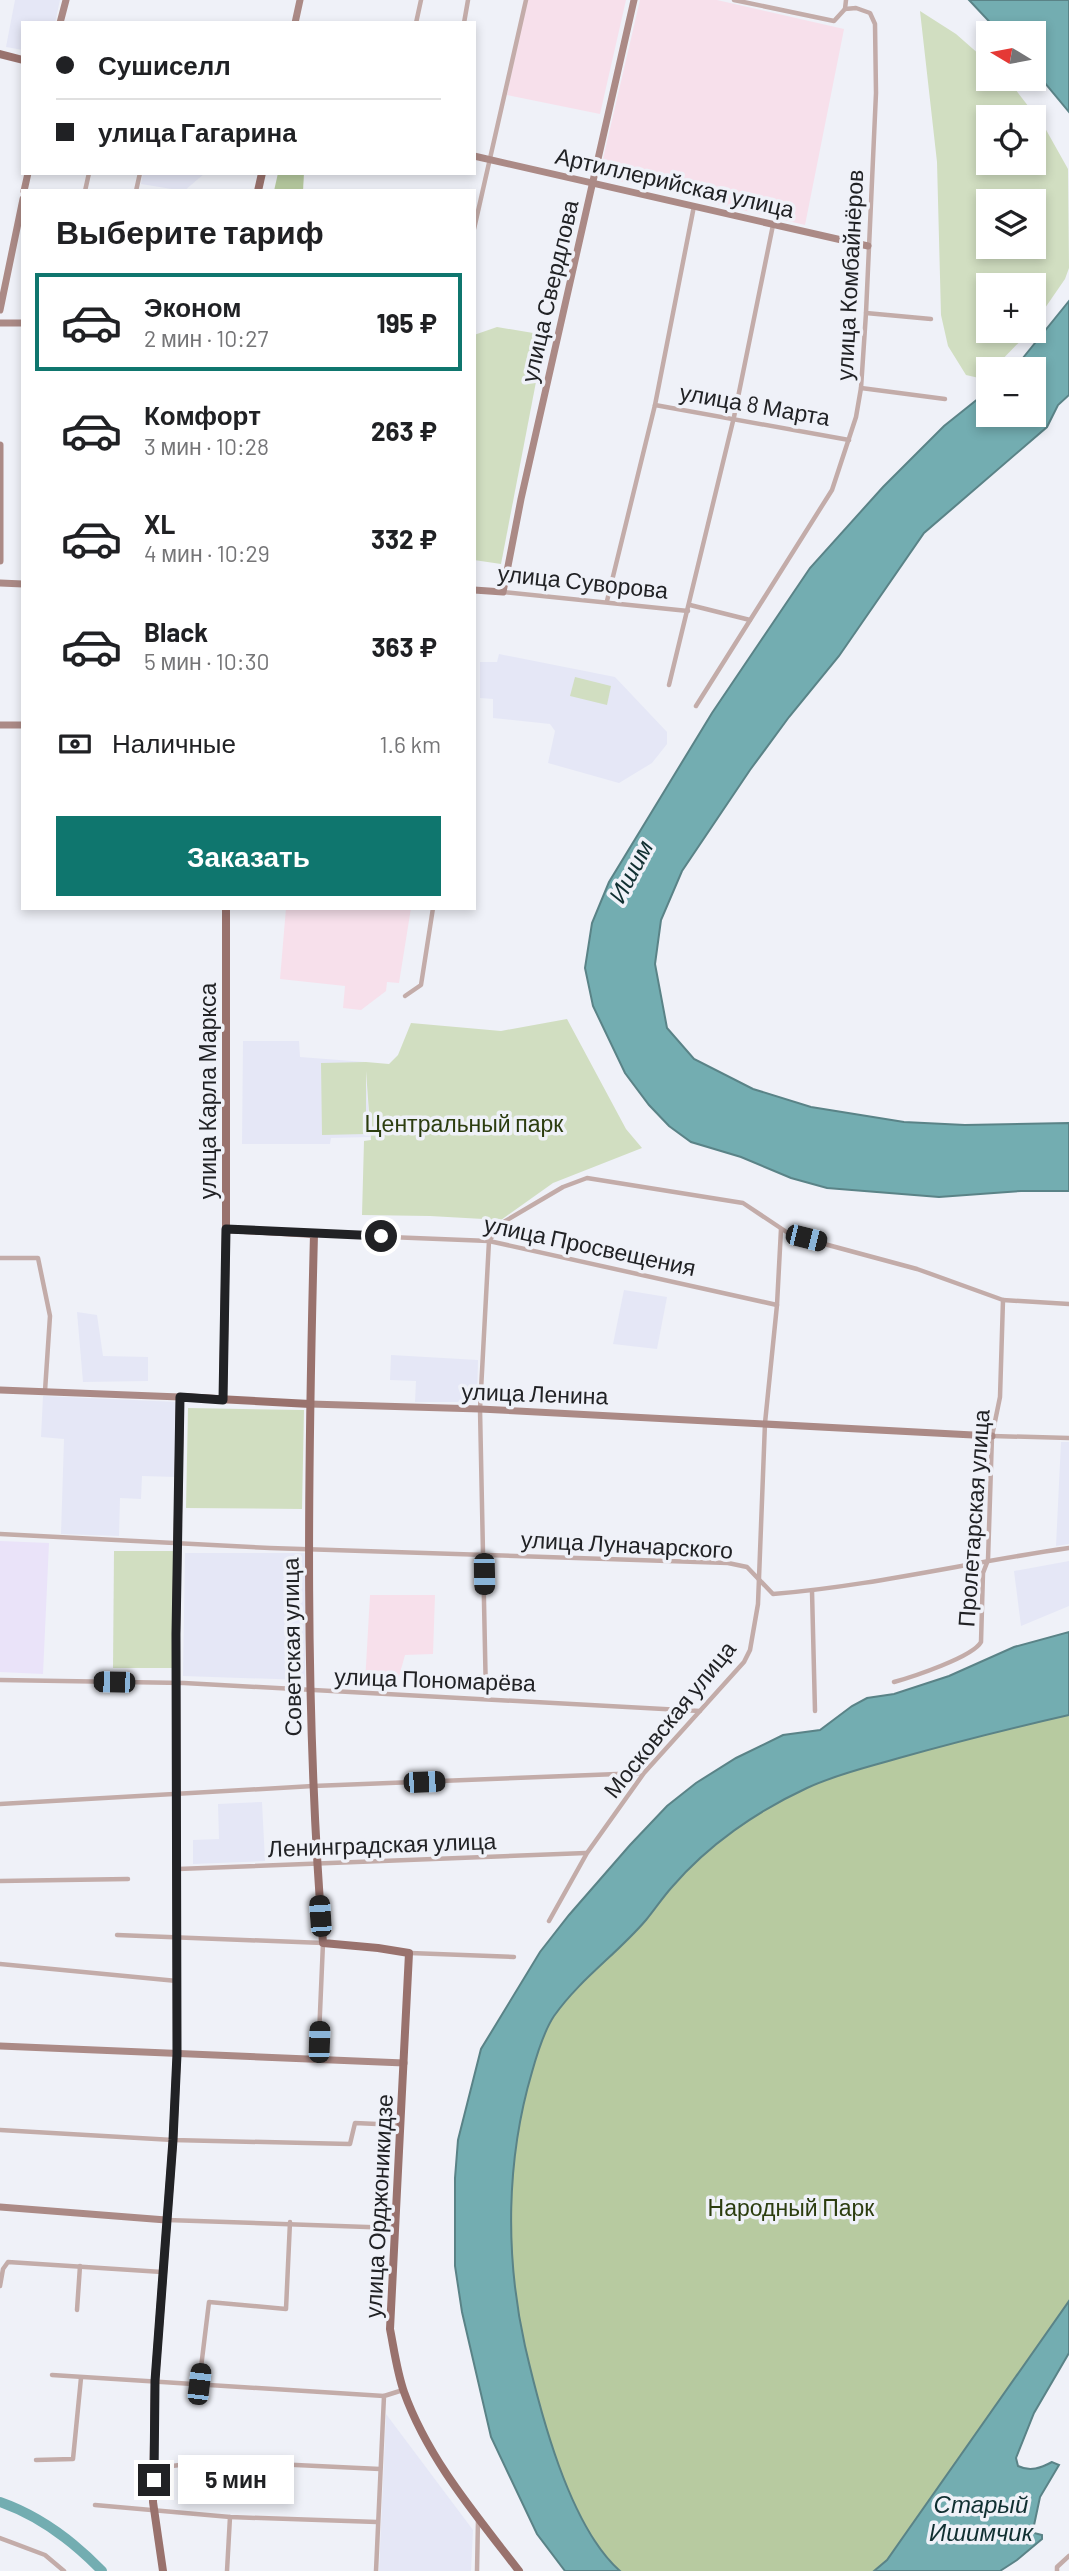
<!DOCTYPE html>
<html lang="ru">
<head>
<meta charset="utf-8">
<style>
  body { margin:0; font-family:Barlow,sans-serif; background:#f6f6f6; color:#202124; height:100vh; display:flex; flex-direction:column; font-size:26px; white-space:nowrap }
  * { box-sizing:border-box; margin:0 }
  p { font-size:23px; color:#757577 }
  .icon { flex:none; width:38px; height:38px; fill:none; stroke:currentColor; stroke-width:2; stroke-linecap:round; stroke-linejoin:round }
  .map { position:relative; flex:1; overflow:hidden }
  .sheet { position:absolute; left:21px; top:189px; width:455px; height:721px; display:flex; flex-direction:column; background:#fff; border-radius:0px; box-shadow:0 4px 10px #0003 }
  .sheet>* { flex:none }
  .hud { position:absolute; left:21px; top:21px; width:455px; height:154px; border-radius:0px; box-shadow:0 4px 10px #0003; display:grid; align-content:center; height:154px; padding:0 35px; background:#fff }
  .needle { width:46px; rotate:280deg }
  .buttons { position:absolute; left:976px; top:21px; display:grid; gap:14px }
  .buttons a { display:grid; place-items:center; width:70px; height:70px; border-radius:0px; background:#fff; box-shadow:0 4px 10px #0003; font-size:35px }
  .end { position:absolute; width:32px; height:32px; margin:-16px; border:9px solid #212225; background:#fff; box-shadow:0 0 0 4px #fff }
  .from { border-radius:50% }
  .bubble { position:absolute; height:49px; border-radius:0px; background:#fff; box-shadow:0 4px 10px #0003; font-size:23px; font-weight:700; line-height:49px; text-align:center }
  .car { position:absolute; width:21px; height:42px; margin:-21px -10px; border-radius:9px; box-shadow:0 0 5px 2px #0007; background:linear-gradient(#222 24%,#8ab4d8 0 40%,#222 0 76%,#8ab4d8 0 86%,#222 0) }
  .hud b { display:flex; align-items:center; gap:24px; height:66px; font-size:26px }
  .hud b+b { border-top:2px solid #e0e0e0 }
  .hud i { width:18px; height:18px; background:#202124 }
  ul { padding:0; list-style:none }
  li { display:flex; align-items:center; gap:21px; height:98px; margin:0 14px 10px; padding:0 21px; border:4px solid transparent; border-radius:0px }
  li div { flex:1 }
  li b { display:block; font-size:26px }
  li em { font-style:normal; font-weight:700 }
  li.active { border-color:#0f766e }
  li>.icon { width:63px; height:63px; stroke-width:1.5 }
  h2 { padding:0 35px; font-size:32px; line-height:84px }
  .pay { display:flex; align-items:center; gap:18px; height:77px; padding:0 35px; font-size:26px }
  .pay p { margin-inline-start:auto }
  .primary-button { display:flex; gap:14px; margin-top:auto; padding:14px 35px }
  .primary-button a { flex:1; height:80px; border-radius:0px; background:#0f766e; color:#fff; font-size:28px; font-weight:700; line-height:80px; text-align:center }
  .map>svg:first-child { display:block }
  .built { fill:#e5e7f6 }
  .industrial { fill:#f7e0eb }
  .medical { fill:#eae3f9 }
  .green { fill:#d1dec1; fill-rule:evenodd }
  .forest { fill:#b7caa0 }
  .water { fill:#73adb1; stroke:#5a8387; stroke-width:2 }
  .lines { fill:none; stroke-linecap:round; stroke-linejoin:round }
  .river { stroke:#73adb1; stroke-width:10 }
  .street { stroke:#c3aca9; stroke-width:4.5 }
  .secondary { stroke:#ab8a86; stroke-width:7 }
  .primary { stroke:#99726d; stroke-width:8 }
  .route { stroke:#212225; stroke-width:9 }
  .labels { text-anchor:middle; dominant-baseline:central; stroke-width:7; stroke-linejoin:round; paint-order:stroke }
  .street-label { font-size:23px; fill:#212225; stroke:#eff1f8 }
  .park-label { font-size:23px; fill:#2c3d0f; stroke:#eff1f8 }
  .water-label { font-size:24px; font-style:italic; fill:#102f31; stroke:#eff1f8 }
</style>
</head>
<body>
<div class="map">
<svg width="1069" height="2571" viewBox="0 0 1069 2571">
  <rect width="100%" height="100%" fill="#eff1f8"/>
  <g class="built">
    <polygon points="15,0 60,0 55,23 23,23 23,50 6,47"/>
    <polygon points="143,173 205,173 184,191 141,184"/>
    <polygon points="499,654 615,677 667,732 667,744 652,763 619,783 548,763 555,731 550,724 493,718 493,699 480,698 480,662 497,662"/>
    <polygon points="243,1041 299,1041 300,1057 365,1062 370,1137 331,1138 330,1144 242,1144"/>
    <polygon points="624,1290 667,1297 657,1349 613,1344"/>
    <polygon points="77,1312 97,1315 103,1356 148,1357 148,1381 83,1382"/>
    <polygon points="391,1355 478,1360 477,1402 415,1402 416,1381 390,1380"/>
    <polygon points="43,1396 178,1402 176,1477 142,1476 141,1499 120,1498 119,1536 61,1534 64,1439 41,1437"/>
    <polygon points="1061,1442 1069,1442 1069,1544 1056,1546"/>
    <polygon points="185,1553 305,1553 305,1680 183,1676"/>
    <polygon points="1069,1561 1069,1606 1021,1626 1014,1571"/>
    <polygon points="262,1802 265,1861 193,1864 193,1840 219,1839 218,1804"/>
    <polygon points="386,2414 473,2530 471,2571 379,2571"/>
  </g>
  <g class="industrial">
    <polygon points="527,0 626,0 600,114 507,95"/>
    <polygon points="640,0 717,0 844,29 805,225 599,176"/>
    <polygon points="286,908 411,908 399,983 387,982 386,991 361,1010 343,1008 345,986 280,979"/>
    <polygon points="370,1595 435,1595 433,1654 405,1655 397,1684 365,1683"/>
  </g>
  <polygon class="medical" points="0,1541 49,1543 43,1674 0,1672"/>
  <g class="green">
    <path d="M920,11L956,34L989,63V79H1006L1009,81L1045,128L1068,169L1069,268L1065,279L1034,324V285H989V331H1030L993,369H989V372L979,378L966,375L948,346L941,315L937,162ZM989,117H1034V163H989ZM989,201H1034V247H989Z"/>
    <polygon points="497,327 545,335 501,564 474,560 474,335"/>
    <polygon points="575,677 611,686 607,705 570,696"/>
    <polygon points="567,1019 626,1129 642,1148 553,1183 501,1220 430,1216 362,1215 364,1141 371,1140 366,1071 366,1134 322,1135 321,1063 366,1062 389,1064 398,1055 411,1023 501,1031"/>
    <polygon points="188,1408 304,1410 302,1509 186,1508"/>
    <polygon points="114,1551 173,1551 173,1668 113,1668"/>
  </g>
  <g class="forest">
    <polygon points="278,173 304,173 303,191 274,191"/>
    <path d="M1069,1715V2301L887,2560L874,2571H620C569,2526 540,2411 525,2346C505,2257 506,2160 532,2072C537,2054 544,2031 554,2016C580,1979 617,1954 646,1920C655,1909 663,1897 672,1887C708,1845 757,1811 807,1788C837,1774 869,1767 899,1758C956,1742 1012,1728 1069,1715Z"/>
  </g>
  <g class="water">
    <polygon points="969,0 1069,0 1069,112 1034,70 1034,33 1000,33"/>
    <polygon points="1069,301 1069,395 1058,405 1047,427 924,533 839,656 789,717 750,770 682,871 661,920 655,964 667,1028 694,1059 753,1089 811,1107 904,1122 965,1125 1069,1123 1069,1191 1021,1191 939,1197 827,1188 791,1178 741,1157 691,1142 669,1126 649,1105 625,1073 593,1006 585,968 592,923 609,882 712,713 810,568 883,487 944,426 989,390 989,415 1034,415 1034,369 1014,369"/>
    <path d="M1069,1632V1715C1012,1728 956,1742 899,1758C869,1767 837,1774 807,1788C757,1811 708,1845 672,1887C663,1897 655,1909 646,1920C617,1954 580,1979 554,2016C544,2031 537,2054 532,2072C506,2160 505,2256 525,2346C540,2411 569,2526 620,2571H565L537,2534L491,2437L462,2312L455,2266V2178L458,2140L481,2049L540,1952L569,1915L630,1845L667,1806L696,1783L736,1758L783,1735L820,1730L852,1706L867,1698L894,1694L949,1676L1014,1647Z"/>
    <path d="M1069,2301V2353L1034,2413L1016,2458L1018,2466C1030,2472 1041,2468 1052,2462L1059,2465L1040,2497L1033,2530L1034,2533L1042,2535V2539L1017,2560L1000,2571H874L887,2560Z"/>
  </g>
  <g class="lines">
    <path class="river" d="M0,2502C40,2516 73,2541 102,2571"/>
    <g class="street">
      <polyline points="845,9 846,0"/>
      <polyline points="416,23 421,0"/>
      <polyline points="464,23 468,0"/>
      <polyline points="85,191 89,173"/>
      <polyline points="136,191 140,173"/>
      <polyline points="474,229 526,0"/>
      <polyline points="866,313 931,319"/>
      <polyline points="861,388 945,399"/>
      <polyline points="655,405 849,440"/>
      <polyline points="503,592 688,611"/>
      <polyline points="607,601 655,405 694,206"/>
      <polyline points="690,605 750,620"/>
      <polyline points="669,685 734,417 773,225"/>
      <polyline points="696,706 832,490 856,417 861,388 866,313 876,93 875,24 870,13 856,8 845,9 834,21 734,0"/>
      <polyline points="405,996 421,985 433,908"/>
      <polyline points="314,1234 489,1241 777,1305"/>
      <polyline points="0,1258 38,1258 50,1316 45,1391"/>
      <polyline points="992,1436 1069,1438"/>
      <path d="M0,1534L270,1548L728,1563L747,1567L773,1594C872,1586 970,1562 1069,1548"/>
      <polyline points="812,1591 815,1711"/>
      <polyline points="0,1680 184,1683 700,1711"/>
      <path d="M894,1682C912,1677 973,1657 981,1642L983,1573L988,1560L992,1436L1000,1397L1003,1300"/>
      <polyline points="486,1698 480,1409 489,1241 502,1223 563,1187 587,1178 743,1203 791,1235 917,1269 1003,1300 1069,1304"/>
      <polyline points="0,1804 313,1786 643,1773"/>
      <polyline points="178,1869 586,1853"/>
      <polyline points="0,1881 128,1879"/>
      <polyline points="549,1921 587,1853 644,1773 744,1662 750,1650 758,1604 765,1423 777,1305 781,1229"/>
      <polyline points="117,1935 323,1943 318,2059"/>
      <polyline points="410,1953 514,1957"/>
      <polyline points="0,1964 177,1981"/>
      <polyline points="0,2130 173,2140 350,2144 355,2123 399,2125"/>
      <polyline points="167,2220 395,2228"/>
      <polyline points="0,2286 3,2269 8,2262 162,2272"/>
      <polyline points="77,2310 80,2266"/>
      <polyline points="52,2375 384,2396"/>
      <polyline points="199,2384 209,2302 286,2309 290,2222"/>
      <polyline points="36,2460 73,2459 81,2378"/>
      <polyline points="154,2465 172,2466 210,2461 380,2469"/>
      <polyline points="95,2505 230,2517 377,2522"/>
      <polyline points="0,2538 45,2555 64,2571"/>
      <polyline points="227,2571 230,2517"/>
      <polyline points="376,2571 384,2396 403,2390"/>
      <polyline points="477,2571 478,2520"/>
      <polyline points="1057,2571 1057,2567 1069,2556"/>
    </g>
    <g class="secondary">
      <polyline points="60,23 66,0"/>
      <polyline points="295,23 300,0"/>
      <polyline points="474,156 868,246"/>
      <polyline points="24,191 28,173"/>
      <polyline points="0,310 23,199"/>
      <polyline points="0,323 23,323"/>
      <polyline points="0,445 0,561"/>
      <polyline points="0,583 23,584"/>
      <polyline points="474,590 503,592 521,499 634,0"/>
      <polyline points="0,725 23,725"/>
      <polyline points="0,1390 180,1397"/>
      <polyline points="310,1404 480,1409 992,1436"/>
      <polyline points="0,2046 404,2063"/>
      <polyline points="0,2207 166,2220"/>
    </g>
    <g class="primary">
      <polyline points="0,54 23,60"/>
      <polyline points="258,191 262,173"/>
      <path d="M226,1229L314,1234C308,1470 304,1707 323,1943L378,1948L409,1953L390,2329C394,2349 397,2372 404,2392C428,2459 476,2515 519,2571"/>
      <polyline points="223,1400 226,1229 226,908"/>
      <polyline points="163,2571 153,2502 155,2381 173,2140 177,2054 176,1634 180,1397 310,1404"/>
    </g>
  </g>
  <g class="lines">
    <polyline class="route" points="154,2480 155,2381 173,2140 177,2054 176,1634 180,1397 223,1400 226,1229 381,1236"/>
  </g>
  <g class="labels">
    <g class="street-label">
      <text transform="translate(675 182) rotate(13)">Артиллерийская улица</text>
      <text transform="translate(849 275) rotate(-87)">улица Комбайнёров</text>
      <text transform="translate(549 291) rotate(-77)">улица Свердлова</text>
      <text transform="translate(755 404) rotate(10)">улица 8 Марта</text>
      <text transform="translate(583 581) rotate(6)">улица Суворова</text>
      <text transform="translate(207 1091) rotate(-90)">улица Карла Маркса</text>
      <text transform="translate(590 1245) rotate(12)">улица Просвещения</text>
      <text transform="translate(535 1393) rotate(2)">улица Ленина</text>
      <text transform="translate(973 1518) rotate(-86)">Пролетарская улица</text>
      <text transform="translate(627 1544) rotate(3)">улица Луначарского</text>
      <text transform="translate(291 1647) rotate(-91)">Советская улица</text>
      <text transform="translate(435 1679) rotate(2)">улица Пономарёва</text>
      <text transform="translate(669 1719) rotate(-51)">Московская улица</text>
      <text transform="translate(382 1844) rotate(-2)">Ленинградская улица</text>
      <text transform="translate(378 2206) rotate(-87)">улица Орджоникидзе</text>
    </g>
    <g class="park-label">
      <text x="464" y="1123">Центральный парк</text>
      <text x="791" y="2207">Народный Парк</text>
    </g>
    <g class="water-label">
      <text transform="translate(630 871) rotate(-62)">Ишим</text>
      <text x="981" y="2503">Старый<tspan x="981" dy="28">Ишимчик</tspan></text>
    </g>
  </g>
</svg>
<div class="buttons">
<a><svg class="needle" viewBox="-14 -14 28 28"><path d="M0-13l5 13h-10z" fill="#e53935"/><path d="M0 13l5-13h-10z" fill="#757577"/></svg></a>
<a><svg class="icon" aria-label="locate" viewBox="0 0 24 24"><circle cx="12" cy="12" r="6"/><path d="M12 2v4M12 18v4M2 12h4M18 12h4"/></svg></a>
<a><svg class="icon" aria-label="layers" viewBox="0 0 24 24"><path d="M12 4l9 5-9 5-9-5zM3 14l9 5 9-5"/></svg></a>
<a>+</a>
<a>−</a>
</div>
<i class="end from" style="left:381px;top:1236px"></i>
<i class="end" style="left:154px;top:2480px"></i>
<div class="bubble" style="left:178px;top:2455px;width:116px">5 мин</div>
<i class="car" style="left:806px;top:1238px;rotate:104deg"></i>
<i class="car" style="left:484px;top:1574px;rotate:179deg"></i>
<i class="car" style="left:114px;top:1682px;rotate:271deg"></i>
<i class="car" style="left:424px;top:1782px;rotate:88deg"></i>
<i class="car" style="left:320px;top:1916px;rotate:356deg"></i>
<i class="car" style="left:319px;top:2042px;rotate:2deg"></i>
<i class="car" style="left:199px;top:2384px;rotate:7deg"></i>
<div class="hud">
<b><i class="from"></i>Сушиселл</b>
<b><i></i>улица Гагарина</b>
</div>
<section class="sheet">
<h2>Выберите тариф</h2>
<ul>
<li class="active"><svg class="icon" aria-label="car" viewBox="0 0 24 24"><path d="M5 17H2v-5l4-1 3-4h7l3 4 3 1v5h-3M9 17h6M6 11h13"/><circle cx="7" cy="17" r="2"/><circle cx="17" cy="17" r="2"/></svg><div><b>Эконом</b><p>2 мин · 10:27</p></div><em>195 ₽</em></li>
<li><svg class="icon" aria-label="car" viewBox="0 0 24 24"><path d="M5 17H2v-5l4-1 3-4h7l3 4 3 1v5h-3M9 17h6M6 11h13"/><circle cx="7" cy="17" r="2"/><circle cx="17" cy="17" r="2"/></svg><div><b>Комфорт</b><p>3 мин · 10:28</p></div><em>263 ₽</em></li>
<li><svg class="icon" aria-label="car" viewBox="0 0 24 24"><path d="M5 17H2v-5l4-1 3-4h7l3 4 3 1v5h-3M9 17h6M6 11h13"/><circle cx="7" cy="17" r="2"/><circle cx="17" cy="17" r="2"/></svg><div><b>XL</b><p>4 мин · 10:29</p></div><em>332 ₽</em></li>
<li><svg class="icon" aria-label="car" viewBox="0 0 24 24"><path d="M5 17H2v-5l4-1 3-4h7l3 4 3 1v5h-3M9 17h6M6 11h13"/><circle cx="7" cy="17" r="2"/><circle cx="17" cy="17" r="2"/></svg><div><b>Black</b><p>5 мин · 10:30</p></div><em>363 ₽</em></li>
</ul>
<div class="pay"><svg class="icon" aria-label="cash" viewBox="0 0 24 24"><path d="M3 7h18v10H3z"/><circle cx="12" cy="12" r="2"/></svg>Наличные<p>1.6 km</p></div>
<div class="primary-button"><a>Заказать</a></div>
</section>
</div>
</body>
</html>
